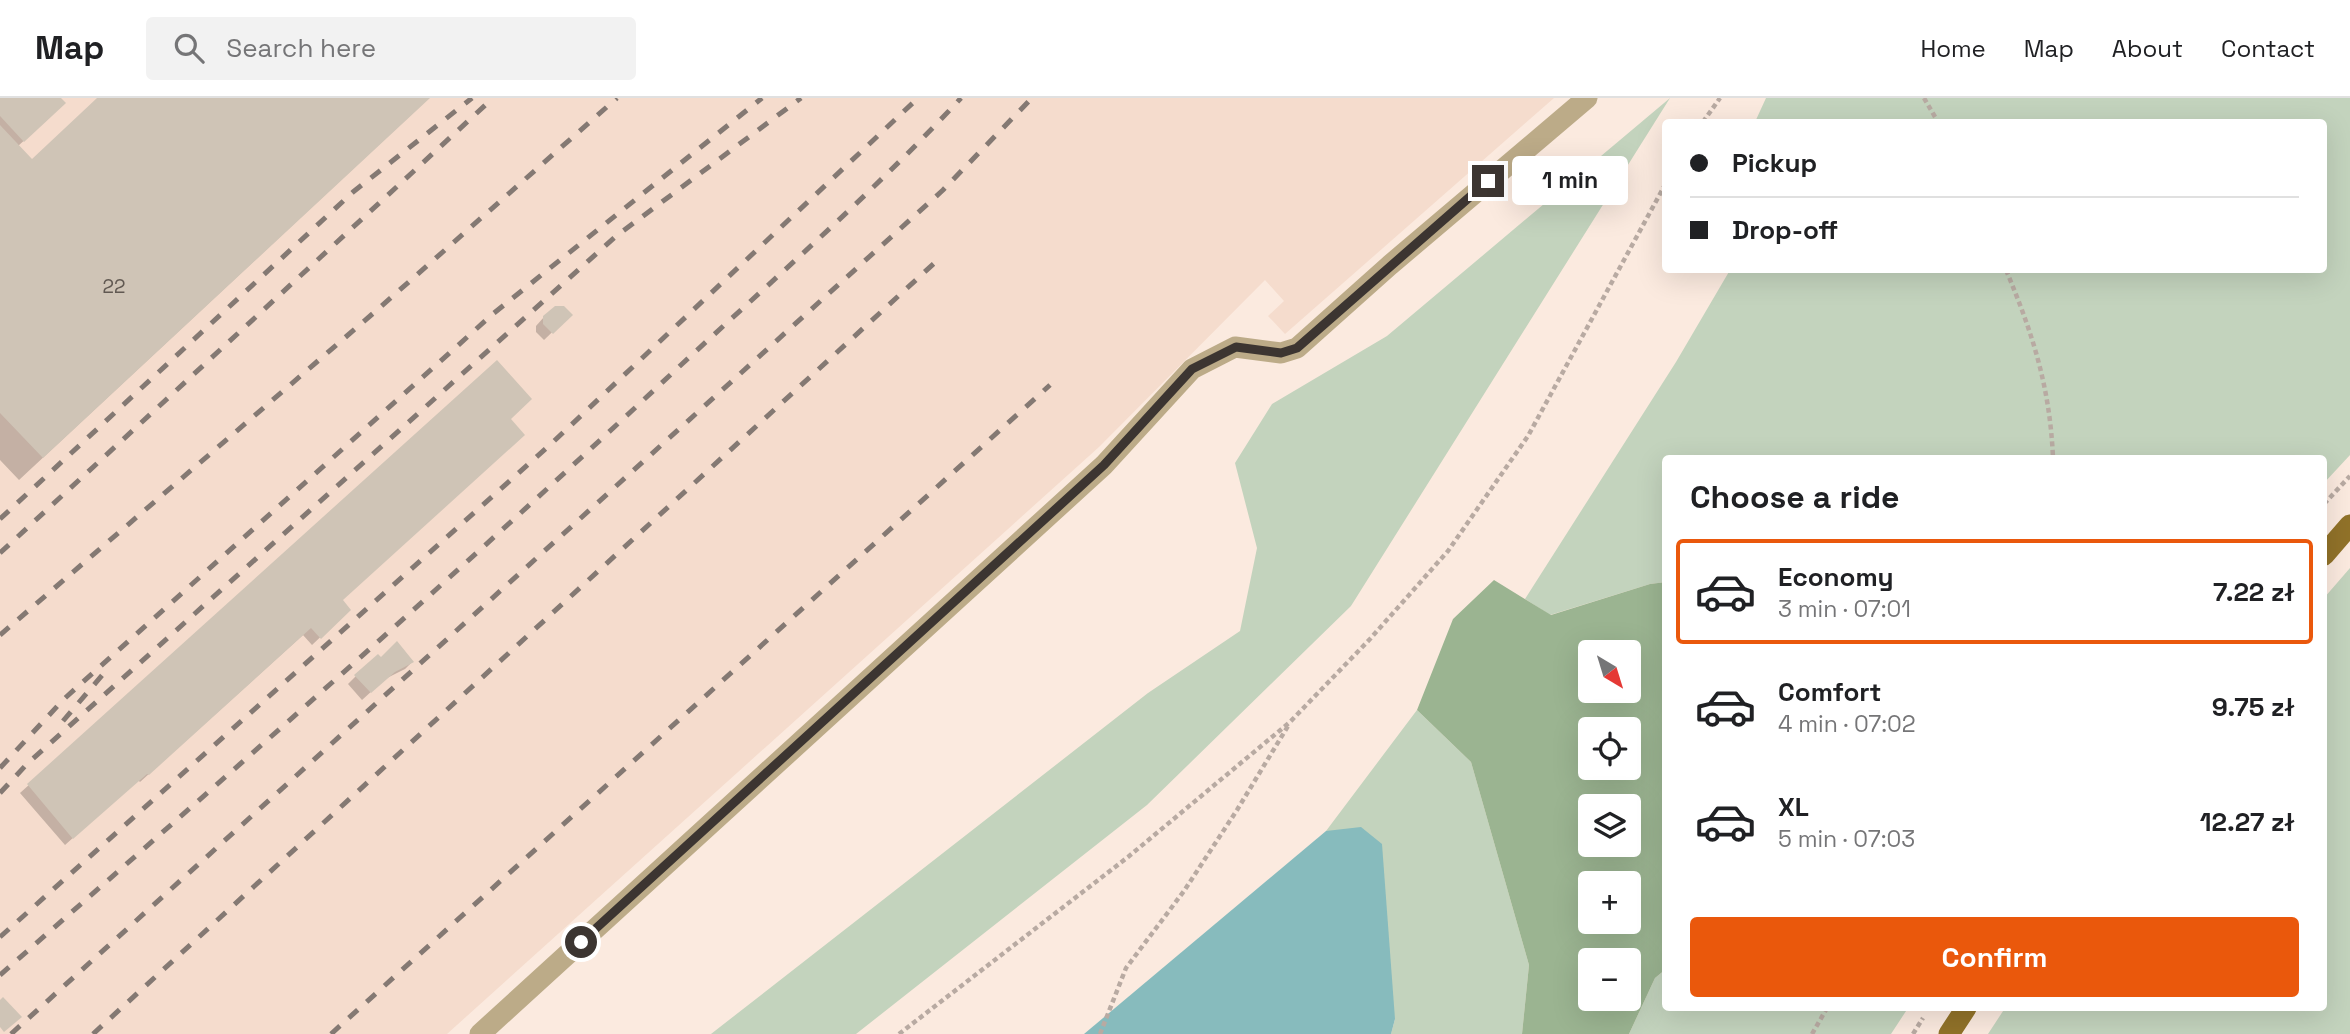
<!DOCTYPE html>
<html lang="en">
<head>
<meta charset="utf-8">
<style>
  body { margin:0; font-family:"Space Grotesk",sans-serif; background:#f2f2f2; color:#202124; height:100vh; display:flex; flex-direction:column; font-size:26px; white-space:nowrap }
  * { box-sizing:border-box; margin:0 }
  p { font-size:23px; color:#757577 }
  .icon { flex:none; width:38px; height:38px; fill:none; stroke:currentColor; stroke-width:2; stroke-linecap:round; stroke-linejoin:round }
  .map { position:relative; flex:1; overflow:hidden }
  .drawer { position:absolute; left:1662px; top:357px; width:665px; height:556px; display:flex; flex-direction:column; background:#fff; border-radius:7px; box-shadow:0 7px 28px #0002 }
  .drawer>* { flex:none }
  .guide { position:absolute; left:1662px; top:21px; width:665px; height:154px; border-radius:7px; box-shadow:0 7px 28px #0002; display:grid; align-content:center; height:154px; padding:0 28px; background:#fff }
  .needle { width:46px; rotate:142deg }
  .fabs { position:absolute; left:1578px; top:542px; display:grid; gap:14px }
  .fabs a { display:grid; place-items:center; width:63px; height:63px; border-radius:7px; background:#fff; box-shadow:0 7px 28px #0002; font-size:35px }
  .end { position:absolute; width:32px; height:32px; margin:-16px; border:9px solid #3c3531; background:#fff; box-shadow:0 0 0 4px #fff }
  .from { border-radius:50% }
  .bubble { position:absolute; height:49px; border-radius:7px; background:#fff; box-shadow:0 7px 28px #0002; font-size:23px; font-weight:600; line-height:49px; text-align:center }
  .guide b { display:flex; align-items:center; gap:24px; height:66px; font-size:26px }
  .guide b+b { border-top:2px solid #e0e0e0 }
  .guide i { width:18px; height:18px; background:#202124 }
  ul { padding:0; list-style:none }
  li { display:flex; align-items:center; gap:21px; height:105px; margin:0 14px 10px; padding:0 14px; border:4px solid transparent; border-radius:7px }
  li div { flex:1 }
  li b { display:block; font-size:26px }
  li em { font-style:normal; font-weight:600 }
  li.selected { border-color:#ea580c }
  li>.icon { width:63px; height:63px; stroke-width:1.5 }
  h2 { padding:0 28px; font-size:32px; line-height:84px }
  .cta { display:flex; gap:14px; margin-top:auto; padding:14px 28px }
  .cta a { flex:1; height:80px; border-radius:7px; background:#ea580c; color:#fff; font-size:28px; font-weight:600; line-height:80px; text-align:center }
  header { display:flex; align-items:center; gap:42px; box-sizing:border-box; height:98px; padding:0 35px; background:#fff; border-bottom:2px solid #e0e0e0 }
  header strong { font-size:33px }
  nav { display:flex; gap:38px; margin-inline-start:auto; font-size:24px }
  .search { width:490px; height:63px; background:#f2f2f2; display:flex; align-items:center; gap:18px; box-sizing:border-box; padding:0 24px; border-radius:7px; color:#757577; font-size:26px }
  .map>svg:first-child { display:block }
  .built { fill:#f5dccd }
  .green { fill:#c3d3bd }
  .forest { fill:#9bb491; fill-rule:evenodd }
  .water { fill:#87bbbd }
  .shadow { fill:#0003 }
  .building { fill:#cfc4b6 }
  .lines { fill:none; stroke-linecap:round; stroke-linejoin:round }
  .path { stroke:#b8aaa2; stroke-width:4.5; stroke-dasharray:5 3.5; stroke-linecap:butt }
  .minor { stroke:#bcab88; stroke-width:21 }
  .major { stroke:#917229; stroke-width:21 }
  .rail { stroke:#847973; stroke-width:5; stroke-dasharray:12 12; stroke-linecap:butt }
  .route { stroke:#3c3531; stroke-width:9 }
  .labels { text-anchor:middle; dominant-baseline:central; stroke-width:7; stroke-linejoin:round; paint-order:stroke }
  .number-label { font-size:19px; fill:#615952 }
</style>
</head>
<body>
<header>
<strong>Map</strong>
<div class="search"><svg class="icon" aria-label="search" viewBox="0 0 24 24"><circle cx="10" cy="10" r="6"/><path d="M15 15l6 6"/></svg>Search here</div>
<nav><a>Home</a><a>Map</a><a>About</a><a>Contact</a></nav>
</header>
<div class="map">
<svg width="2350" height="936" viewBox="0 0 2350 936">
  <rect width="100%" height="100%" fill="#fbeadf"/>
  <polygon class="built" points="0,0 1554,0 1285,236 1268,218 1284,203 1265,182 1099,349 447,936 0,936"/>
  <g class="green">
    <polygon points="1670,0 1351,508 1147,707 856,936 711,936 1148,595 1240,533 1257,450 1235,365 1272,306 1387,238"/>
    <polygon points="1766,0 2350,0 2350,357 2324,385 2324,360 1666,360 1666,484 1650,486 1550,517 1525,501 1676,264 1730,172 2324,172 2324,24 1755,24"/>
    <polygon points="2350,470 2350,936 1988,936 2005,910 2324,910 2324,500"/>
    <polygon points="1417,612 1471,664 1529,867 1522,936 1391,936 1395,921 1326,733"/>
    <polygon points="1666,871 1666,910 1908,910 1891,936 1629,936 1655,880"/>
  </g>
  <path class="forest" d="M1494,482L1551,517L1650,486L1666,484V871L1655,880L1629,936H1522L1529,867L1471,664L1417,612L1453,521ZM1591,555H1629V593H1591ZM1591,632H1629V670H1591ZM1591,709H1629V747H1591ZM1591,786H1629V824H1591ZM1591,863H1629V901H1591Z"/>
  <polygon class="water" points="1361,729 1382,746 1395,921 1391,936 1084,936 1326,733"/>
  <g class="shadow">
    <polygon points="0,0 58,0 48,21 18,48 32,63 100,0 429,0 19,382 0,362"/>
    <polygon points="570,217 544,242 536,234 536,228 544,219"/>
    <polygon points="497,265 341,502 349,512 312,547 303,537 140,684 138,682 65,747 20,695"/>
    <polygon points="412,564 405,571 385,581 362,602 348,586 356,578"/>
  </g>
  <g class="building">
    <polygon points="0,0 61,0 66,5 24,44 0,18"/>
    <polygon points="97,0 430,0 43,360 0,315 0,27 32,61"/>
    <polygon points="555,208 564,208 573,217 553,236 543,226 543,218"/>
    <polygon points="497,262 532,301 511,321 525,337 343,502 351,512 321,541 311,530 149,677 147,676 73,741 27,686"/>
    <polygon points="397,543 414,564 395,574 371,595 354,577 378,556 381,559"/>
    <polygon points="3,899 22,919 4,934 0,929 0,902"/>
  </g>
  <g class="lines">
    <g class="path">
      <polyline points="1924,0 1938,24"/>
      <polyline points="1703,24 1720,0"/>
      <path d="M2006,172C2033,236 2050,290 2053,360"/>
      <polyline points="2324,406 2350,378"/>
      <polyline points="899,936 1128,759 1290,624 1370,541 1448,453 1528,338 1666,85"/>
      <polyline points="1100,936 1126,870 1184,793 1237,712 1288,628"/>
      <polyline points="1812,936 1827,910"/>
      <polyline points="1913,936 1923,920"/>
    </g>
    <polyline class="minor" points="480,936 1104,367 1192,271 1235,249 1281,255 1297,250 1390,167 1587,0"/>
    <g class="major">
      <polyline points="2324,457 2350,427"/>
      <polyline points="1949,936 1966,910"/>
    </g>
    <g class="rail">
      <polyline points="0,421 353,94 472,0"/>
      <polyline points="0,455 493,0"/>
      <polyline points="0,537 377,212 617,0"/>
      <polyline points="63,623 104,575"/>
      <polyline points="0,670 64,601 494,215 762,0"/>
      <polyline points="0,695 27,666 615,139 801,0"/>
      <polyline points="0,839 552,345 918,0"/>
      <path d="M0,877C229,676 459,475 682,266C776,179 874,94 961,0"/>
      <polyline points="11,936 943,92 1032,0"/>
      <polyline points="93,936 941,159"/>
      <polyline points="331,936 1050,287"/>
    </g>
  </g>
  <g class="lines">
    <polyline class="route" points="581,844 1104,367 1192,271 1236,249 1281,255 1297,250 1488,83"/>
  </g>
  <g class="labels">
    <g class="number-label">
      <text x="114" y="188">22</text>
    </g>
  </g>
</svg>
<div class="fabs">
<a><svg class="needle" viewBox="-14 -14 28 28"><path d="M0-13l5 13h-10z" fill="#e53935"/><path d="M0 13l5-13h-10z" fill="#757577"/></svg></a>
<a><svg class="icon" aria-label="locate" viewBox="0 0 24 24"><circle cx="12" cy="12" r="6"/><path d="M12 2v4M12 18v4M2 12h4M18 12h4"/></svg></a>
<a><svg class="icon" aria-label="layers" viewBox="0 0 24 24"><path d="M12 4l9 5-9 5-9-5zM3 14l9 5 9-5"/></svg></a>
<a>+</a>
<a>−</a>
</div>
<i class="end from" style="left:581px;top:844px"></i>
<i class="end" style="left:1488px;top:83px"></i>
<div class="bubble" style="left:1512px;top:58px;width:116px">1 min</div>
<div class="guide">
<b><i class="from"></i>Pickup</b>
<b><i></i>Drop-off</b>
</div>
<section class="drawer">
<h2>Choose a ride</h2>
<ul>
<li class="selected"><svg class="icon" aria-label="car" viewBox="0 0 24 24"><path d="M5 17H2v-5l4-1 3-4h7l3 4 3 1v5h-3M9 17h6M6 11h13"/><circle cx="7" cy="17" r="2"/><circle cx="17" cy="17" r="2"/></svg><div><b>Economy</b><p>3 min · 07:01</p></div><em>7.22 zł</em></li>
<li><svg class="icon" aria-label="car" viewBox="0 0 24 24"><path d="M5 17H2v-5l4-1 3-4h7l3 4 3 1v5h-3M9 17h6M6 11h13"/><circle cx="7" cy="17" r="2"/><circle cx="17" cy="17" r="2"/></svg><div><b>Comfort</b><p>4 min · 07:02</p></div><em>9.75 zł</em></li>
<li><svg class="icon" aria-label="car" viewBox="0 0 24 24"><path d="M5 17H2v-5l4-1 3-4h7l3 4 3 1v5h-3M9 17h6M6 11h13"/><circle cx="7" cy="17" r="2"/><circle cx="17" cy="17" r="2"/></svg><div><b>XL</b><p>5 min · 07:03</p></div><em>12.27 zł</em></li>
</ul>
<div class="cta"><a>Confirm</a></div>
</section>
</div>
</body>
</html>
